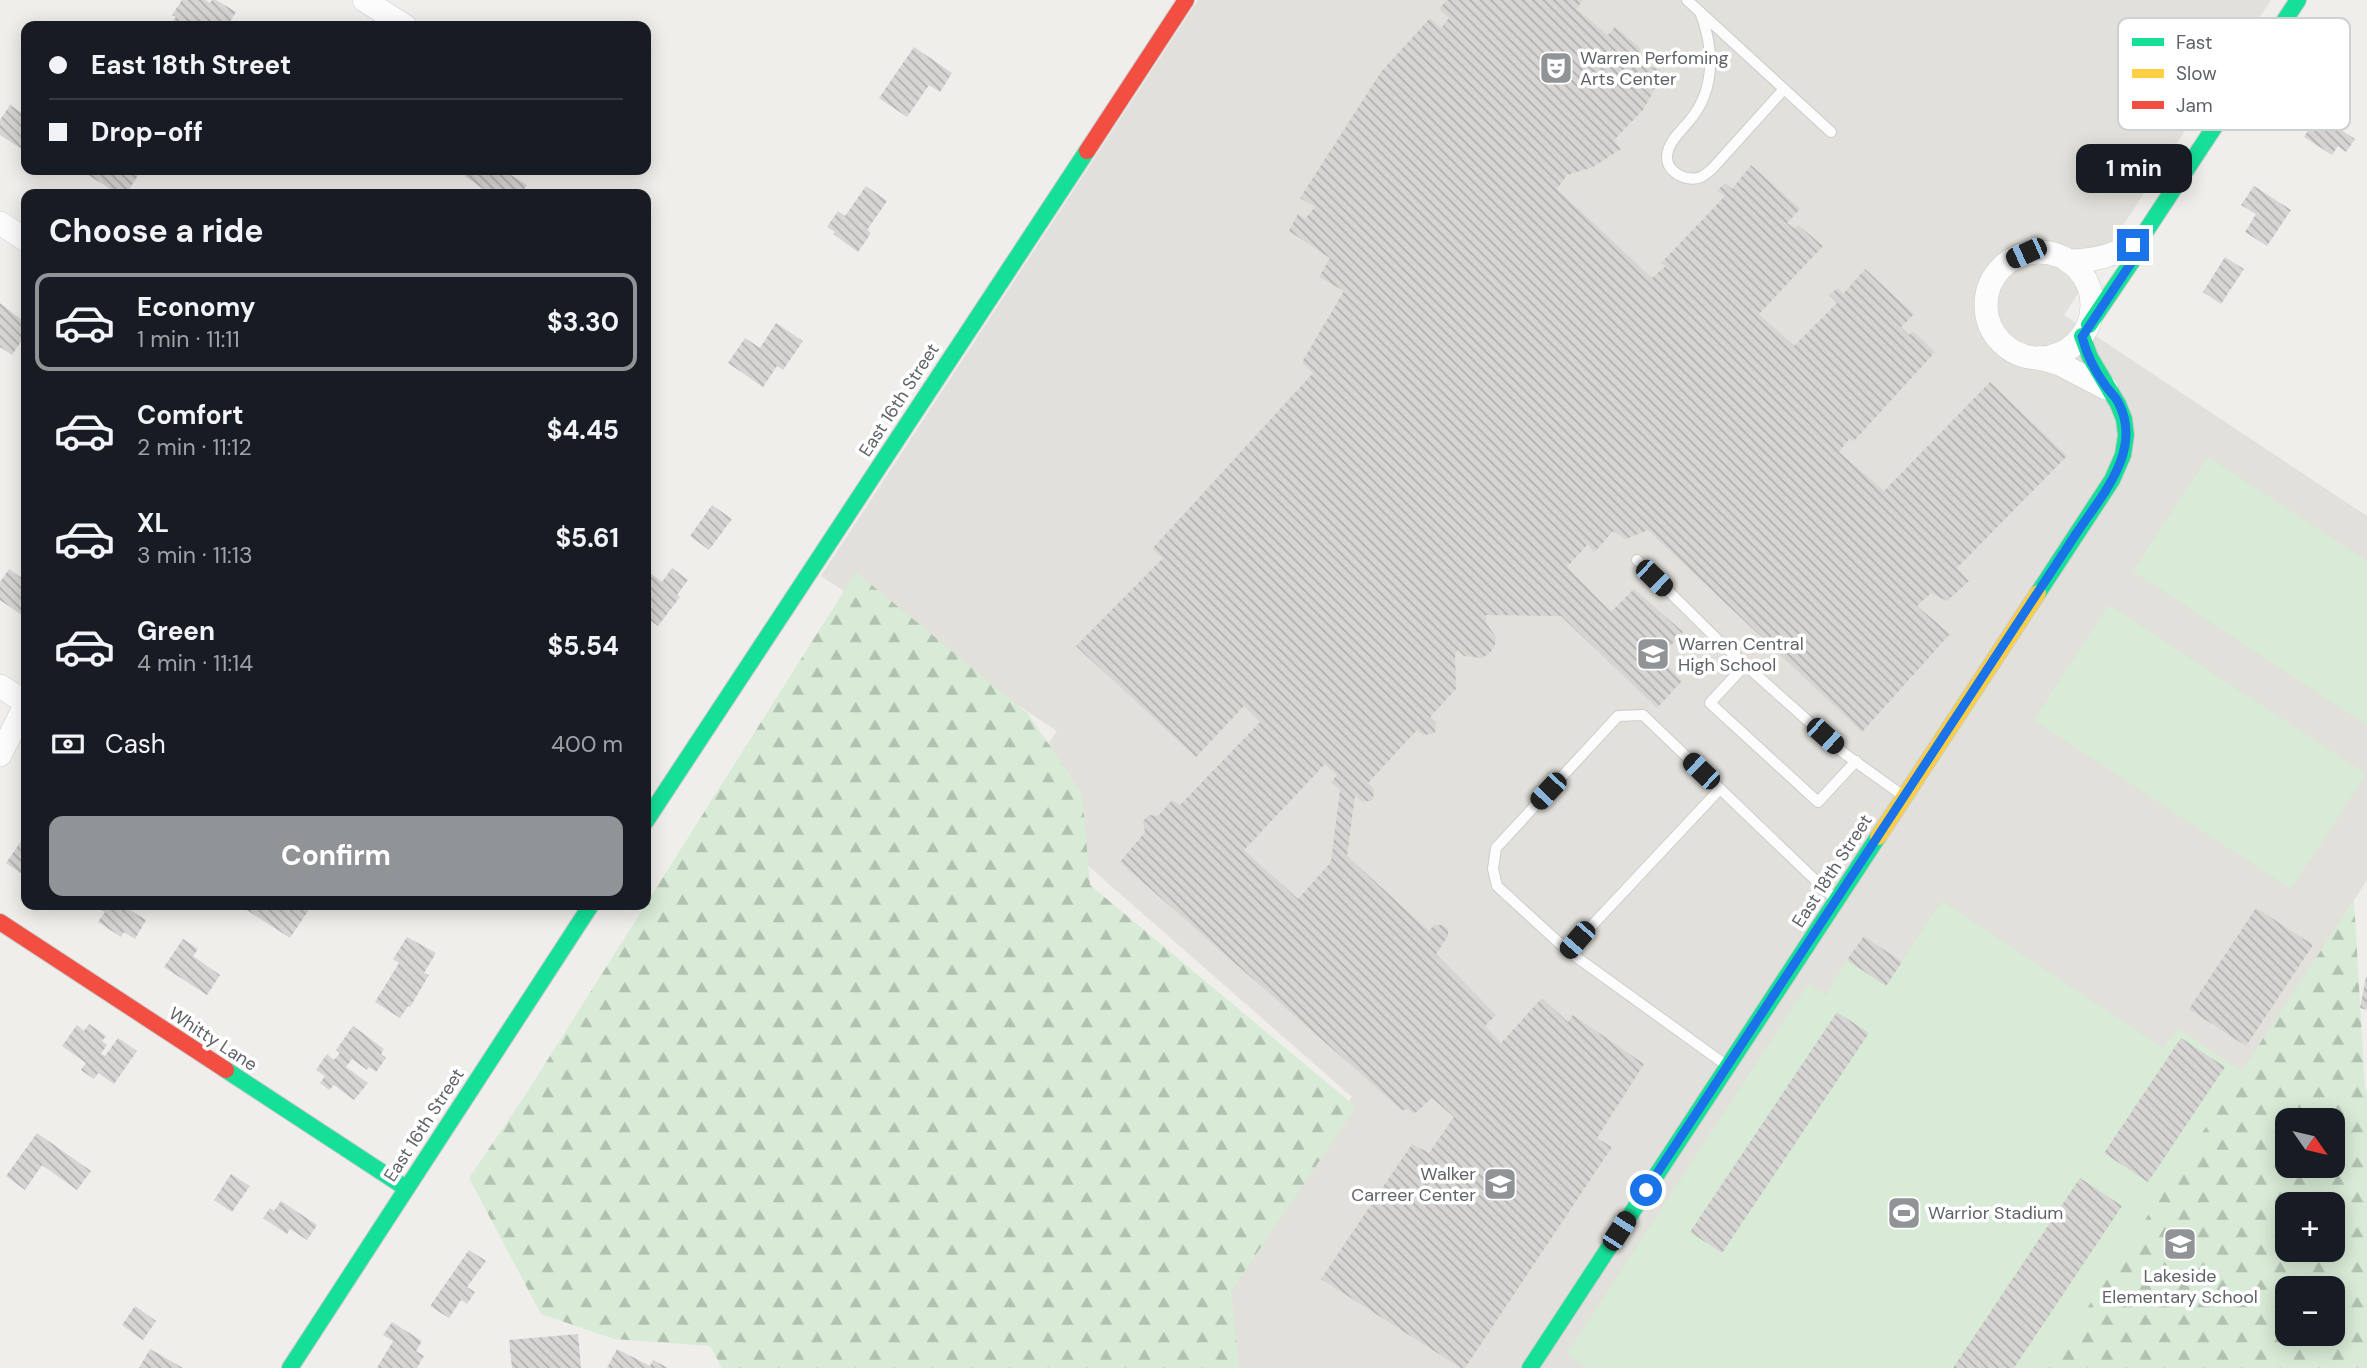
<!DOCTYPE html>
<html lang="en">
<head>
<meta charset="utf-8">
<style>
  body { margin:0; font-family:"DM Sans",sans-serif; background:#242831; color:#f1f3f6; height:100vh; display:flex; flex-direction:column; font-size:26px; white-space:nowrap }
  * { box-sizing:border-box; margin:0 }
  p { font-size:23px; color:#9ea1a6 }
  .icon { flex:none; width:38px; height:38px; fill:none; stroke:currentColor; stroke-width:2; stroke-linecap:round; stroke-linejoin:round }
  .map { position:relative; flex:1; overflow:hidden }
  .side { position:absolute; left:21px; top:189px; width:630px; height:721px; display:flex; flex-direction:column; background:#171b24; border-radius:14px; box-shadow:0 4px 18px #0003 }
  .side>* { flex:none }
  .guide { position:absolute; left:21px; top:21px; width:630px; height:154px; border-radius:14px; box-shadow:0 4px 18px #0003; display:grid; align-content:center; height:154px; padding:0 28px; background:#171b24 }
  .needle { width:46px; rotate:124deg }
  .fabs { position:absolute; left:2275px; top:1108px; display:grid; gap:14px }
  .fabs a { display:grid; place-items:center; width:70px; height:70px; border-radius:14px; background:#171b24; box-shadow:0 4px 18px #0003; font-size:35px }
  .end { position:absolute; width:32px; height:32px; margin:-16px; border:9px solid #1a73e8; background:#fff; box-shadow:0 0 0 4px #fff }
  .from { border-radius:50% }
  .bubble { position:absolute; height:49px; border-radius:14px; background:#171b24; box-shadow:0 4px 18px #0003; font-size:23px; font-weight:700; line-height:49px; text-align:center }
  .car { position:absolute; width:21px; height:42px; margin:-21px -10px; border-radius:9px; box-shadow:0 0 5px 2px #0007; background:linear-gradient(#222 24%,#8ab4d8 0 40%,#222 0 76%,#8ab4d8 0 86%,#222 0) }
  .guide b { display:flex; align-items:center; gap:24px; height:66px; font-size:26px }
  .guide b+b { border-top:2px solid #363941 }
  .guide i { width:18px; height:18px; background:#f1f3f6 }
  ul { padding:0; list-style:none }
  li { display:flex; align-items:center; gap:21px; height:98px; margin:0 14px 10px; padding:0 14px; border:4px solid transparent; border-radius:14px }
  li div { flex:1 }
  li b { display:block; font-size:26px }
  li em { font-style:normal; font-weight:700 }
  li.current { border-color:#919496 }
  li>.icon { width:63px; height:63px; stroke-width:1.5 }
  h2 { padding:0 28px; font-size:32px; line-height:84px }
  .pay { display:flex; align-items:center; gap:18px; height:77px; padding:0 28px; font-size:26px }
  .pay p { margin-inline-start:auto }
  .button { display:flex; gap:14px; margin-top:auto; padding:14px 28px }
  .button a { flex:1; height:80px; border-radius:14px; background:#919496; color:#fff; font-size:28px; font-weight:700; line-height:80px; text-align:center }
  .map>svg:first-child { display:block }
  .education { fill:#e2e0da }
  .forest { fill:url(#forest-firs); fill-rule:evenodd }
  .garden { fill:#d8ebd6 }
  .building { fill:url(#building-back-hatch); fill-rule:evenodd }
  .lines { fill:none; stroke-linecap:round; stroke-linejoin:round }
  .lane-casing { stroke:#cbcccc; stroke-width:12 }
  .street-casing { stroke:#cbcccc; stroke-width:24 }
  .fast-casing { stroke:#cacacb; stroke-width:18 }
  .slow-casing { stroke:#cacacb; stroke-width:18 }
  .jam-casing { stroke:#cacacb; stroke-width:18 }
  .lane { stroke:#fdfcfc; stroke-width:10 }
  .street { stroke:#fdfcfc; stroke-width:23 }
  .fast { stroke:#16e098; stroke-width:16 }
  .slow { stroke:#ffcf43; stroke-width:16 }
  .jam { stroke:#f24e42; stroke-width:16 }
  .route { stroke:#1a73e8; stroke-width:9 }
  .labels { text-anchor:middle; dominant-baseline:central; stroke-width:7; stroke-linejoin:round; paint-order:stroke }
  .poi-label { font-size:18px; fill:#5f6368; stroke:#fff; text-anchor:start }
  .street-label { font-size:18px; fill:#5f6368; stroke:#fff }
  .key { fill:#fff; stroke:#cfd0d2; stroke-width:2 }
  .key-label { font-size:19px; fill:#5f6368 }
</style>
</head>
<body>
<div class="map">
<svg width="2367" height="1368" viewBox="0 0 2367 1368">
  <defs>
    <pattern id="forest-firs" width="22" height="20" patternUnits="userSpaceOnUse" patternTransform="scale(1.75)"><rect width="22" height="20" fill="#d8ebd6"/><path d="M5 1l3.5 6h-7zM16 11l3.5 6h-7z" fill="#b2c2b1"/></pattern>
    <pattern id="building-back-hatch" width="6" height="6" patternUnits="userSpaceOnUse" patternTransform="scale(1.75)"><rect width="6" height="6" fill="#d6d5d3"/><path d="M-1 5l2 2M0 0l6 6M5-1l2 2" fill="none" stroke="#b1b0af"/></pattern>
  </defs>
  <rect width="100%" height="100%" fill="#efeeea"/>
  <polygon class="education" points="1198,0 2271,0 2064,315 2367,516 2367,880 2161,1200 2287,1288 2287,1334 2333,1334 2367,1368 1238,1368 1230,1281 1352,1097 1012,799 1057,731 821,576"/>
  <g class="forest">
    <polygon points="856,572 1028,714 1082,793 1090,885 1356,1107 1231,1291 1239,1368 722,1368 710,1346 614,1339 541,1314 469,1178 526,1094"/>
    <path d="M2354,900L2365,1089L2367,1091V1368H2047ZM2287,1120H2333V1166H2287ZM2287,1204H2333V1250H2287ZM2287,1288H2333V1334H2287Z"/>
  </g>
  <g class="garden">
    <polygon points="2208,457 2367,561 2367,725 2133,571"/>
    <polygon points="2109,605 2366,774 2291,889 2034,720"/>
    <polygon points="1942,901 2163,1048 2178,1029 2242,1072 2048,1368 1588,1368 1567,1354 1808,984 1826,995 1847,960 1886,985"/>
  </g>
  <g class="building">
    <polygon points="182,0 205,0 210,3 212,0 216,0 236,12 227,26 174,26 171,24 176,17 172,15"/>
    <path d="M1447,0H1583L1576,9L1608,35L1615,27L1640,48L1639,63L1661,70L1652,94L1643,110L1614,140L1621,149L1593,167L1567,175L1557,189L1652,278L1666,266L1661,263L1725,196L1717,191L1725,183L1732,189L1751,165L1800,209L1787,223L1795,229L1798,225L1823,246L1759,314L1794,346L1837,303L1829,295L1838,288L1843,294L1865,269L1914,314L1901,327L1909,335L1913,331L1935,352L1854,441L1849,439L1839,452L1884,491L1990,382L2067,456L1957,568L1969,581L1947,601L1931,593L1917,606L1950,634L1862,732L1648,530L1626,539L1613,531L1594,553L1588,544L1567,567L1611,612L1634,589L1683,632L1660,657L1682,681L1657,708L1561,616L1486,615V623L1496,637L1495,645L1490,653L1482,658L1464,656L1458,650L1455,654L1456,689L1430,717L1436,723L1435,733L1424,735L1417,730L1368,783L1374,789L1373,800L1363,802L1355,796L1347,856L1429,931L1434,925H1442L1448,929V936L1436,954L1496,1015L1485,1026L1501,1043L1542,998L1568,1022L1573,1015L1644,1064L1597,1138L1612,1147L1465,1368H1461L1321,1279L1412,1144L1429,1153L1454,1117L1432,1098L1414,1114L1408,1109L1402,1110L1120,862L1145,832L1143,821L1149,815L1158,816L1172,800L1180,805L1260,722L1244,706L1196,757L1076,646L1163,558L1152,549L1313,373L1302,362L1344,291L1319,277L1330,258L1289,231L1298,214L1305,219L1315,207L1300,198L1381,72L1430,18L1441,28L1449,18L1439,9ZM1325,764L1337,775L1331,782L1340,790L1331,862L1298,899L1244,850Z"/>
    <polygon points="914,47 952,73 940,92 929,85 907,117 879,98"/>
    <polygon points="10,105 26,116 26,152 0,135 0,120"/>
    <polygon points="2318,115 2355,139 2346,152 2338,146 2332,155 2304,137"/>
    <polygon points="80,170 133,170 139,174 126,194 113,194 107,191 109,188"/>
    <polygon points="469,170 503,170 527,185 521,194 490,194 465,176"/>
    <polygon points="866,186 887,201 867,230 871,233 858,252 833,234 835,232 827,227 838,211 845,216"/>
    <polygon points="2254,186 2291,210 2267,246 2245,232 2256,214 2241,205"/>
    <polygon points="2225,257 2244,269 2221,304 2203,292"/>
    <polygon points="0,303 26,323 26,334 12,355 0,347"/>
    <polygon points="776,323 803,341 783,370 777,366 763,387 728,363 745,338 760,348"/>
    <polygon points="712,505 732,519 709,550 690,536"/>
    <polygon points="672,568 688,580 677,595 680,597 658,626 646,617 646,570 662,582"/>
    <polygon points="9,569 26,581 26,618 0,600 0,582"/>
    <polygon points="24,837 26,838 26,877 6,863"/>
    <polygon points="93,905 122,905 146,920 135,939 124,932 121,937 98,922 105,912"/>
    <polygon points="239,905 259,905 265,909 267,905 312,905 290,938"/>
    <polygon points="2256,908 2313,945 2246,1046 2189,1009"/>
    <polygon points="1864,936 1902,962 1886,986 1847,960"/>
    <polygon points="407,937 436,953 424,973 429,975 410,1007 408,1006 400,1018 375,1002 399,963 393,959"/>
    <polygon points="183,939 198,949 193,956 220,975 207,995 164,967"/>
    <polygon points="2366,977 2367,977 2367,1010 2360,1008"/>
    <polygon points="1837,1012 1869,1033 1722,1253 1690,1232"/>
    <polygon points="89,1024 106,1036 102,1041 107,1045 101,1054 105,1056 118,1038 137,1051 114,1084 98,1073 94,1079 81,1070 86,1063 62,1046 77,1025 84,1031"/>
    <polygon points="353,1026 384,1049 381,1054 386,1058 376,1072 369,1067 367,1070 352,1059 346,1067 368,1083 354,1100 334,1085 329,1090 320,1083 325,1076 316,1070 327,1054 334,1060 340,1053 336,1050"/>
    <polygon points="2181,1038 2225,1067 2148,1182 2104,1153"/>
    <polygon points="37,1133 91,1171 77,1190 42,1165 25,1190 6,1176"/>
    <polygon points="231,1174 250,1186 232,1212 214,1200"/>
    <polygon points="2080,1178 2122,1206 2014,1368 1953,1368"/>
    <polygon points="281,1201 317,1225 307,1240 290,1229 287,1234 263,1218 270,1208 274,1211"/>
    <polygon points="469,1250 486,1261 467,1287 475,1292 467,1304 461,1300 449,1318 430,1306"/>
    <polygon points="135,1306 156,1321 143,1340 122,1325"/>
    <polygon points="392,1322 422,1341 416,1351 424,1356 417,1368 377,1368 393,1341 383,1335"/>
    <polygon points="578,1334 581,1368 512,1368 509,1340"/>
    <polygon points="150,1349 183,1368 139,1368"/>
    <polygon points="617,1349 650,1366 653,1360 668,1368 607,1368"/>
  </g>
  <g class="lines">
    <defs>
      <g id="lane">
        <polyline points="1687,0 1831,132"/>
        <path d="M1700,12C1714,47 1716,89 1690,120C1682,130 1668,142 1667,156C1666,171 1684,181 1698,178C1703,177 1708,172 1712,169L1784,89"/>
        <polyline points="1637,560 1723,645 1845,754 1902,795"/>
        <polyline points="1745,665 1710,703 1818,802 1856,761"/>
        <polyline points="1568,951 1720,789"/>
        <polyline points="1726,1065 1568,951 1497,886 1493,869 1496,848 1618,716 1643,715 1834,898"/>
      </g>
      <g id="street">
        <polyline points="364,0 405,26"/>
        <polyline points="0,223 26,240"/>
        <circle cx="2039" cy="305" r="53"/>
        <path d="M2068,261C2095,261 2118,255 2140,240"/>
        <polyline points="2039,358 2060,364 2106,388"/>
        <polyline points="0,686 26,703"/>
        <polyline points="0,755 26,704"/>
      </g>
      <g id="fast">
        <polyline points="2089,325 2137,254 2140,240 2298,0"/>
        <polyline points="2038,593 2112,480 2123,455 2126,435 2124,419 2118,404 2090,357 2082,336"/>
        <polyline points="646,821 1087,151"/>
        <polyline points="226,1070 406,1188"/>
        <polyline points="290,1368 591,905"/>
        <polyline points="1530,1368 1878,837"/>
      </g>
      <polyline id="slow" points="1878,837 2038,593"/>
      <g id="jam">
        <polyline points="1087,151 1186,0"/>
        <polyline points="0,922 226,1070"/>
      </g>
    </defs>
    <use href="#lane" class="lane-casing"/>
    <use href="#street" class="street-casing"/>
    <use href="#fast" class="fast-casing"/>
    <use href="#slow" class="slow-casing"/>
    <use href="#jam" class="jam-casing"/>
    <use href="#lane" class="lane"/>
    <use href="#street" class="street"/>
    <use href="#fast" class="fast"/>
    <use href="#slow" class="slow"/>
    <use href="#jam" class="jam"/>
  </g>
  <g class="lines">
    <path class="route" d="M1646,1190L2076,534C2101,496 2144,450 2118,402C2115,396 2109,391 2105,385C2094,370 2087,355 2082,337L2137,254L2140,240L2133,245"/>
  </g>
  <defs>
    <symbol id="theatre-square" viewBox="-11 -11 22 22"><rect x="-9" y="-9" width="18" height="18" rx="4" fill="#919496" stroke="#fff"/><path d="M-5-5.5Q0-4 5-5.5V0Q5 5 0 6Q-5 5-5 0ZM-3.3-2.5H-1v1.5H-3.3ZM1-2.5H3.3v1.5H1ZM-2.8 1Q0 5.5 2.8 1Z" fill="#fff"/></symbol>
    <symbol id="school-square" viewBox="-11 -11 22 22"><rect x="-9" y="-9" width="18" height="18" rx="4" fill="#919496" stroke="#fff"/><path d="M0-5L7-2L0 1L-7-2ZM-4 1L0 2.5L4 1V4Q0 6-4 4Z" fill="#fff"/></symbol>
    <symbol id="stadium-square" viewBox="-11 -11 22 22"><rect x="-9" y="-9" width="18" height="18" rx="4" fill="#919496" stroke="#fff"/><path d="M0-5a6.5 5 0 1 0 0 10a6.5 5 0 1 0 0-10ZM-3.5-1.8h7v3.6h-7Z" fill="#fff"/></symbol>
  </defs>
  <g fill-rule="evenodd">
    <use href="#theatre-square" x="1537" y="49" width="38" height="38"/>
    <use href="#school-square" x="1634" y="635" width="38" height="38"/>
    <use href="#school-square" x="1481" y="1165" width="38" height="38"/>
    <use href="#stadium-square" x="1885" y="1194" width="38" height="38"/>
    <use href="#school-square" x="2161" y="1225" width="38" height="38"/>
  </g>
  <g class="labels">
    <g class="poi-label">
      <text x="1580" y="58">Warren Perfoming<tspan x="1580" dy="21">Arts Center</tspan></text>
      <text x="1678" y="644">Warren Central<tspan x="1678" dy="21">High School</tspan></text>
      <text x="1476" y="1174" text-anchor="end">Walker<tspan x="1476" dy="21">Carreer Center</tspan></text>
      <text x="1928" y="1213">Warrior Stadium</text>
      <text x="2180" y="1276" text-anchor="middle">Lakeside<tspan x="2180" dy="21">Elementary School</tspan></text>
    </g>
    <g class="street-label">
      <text transform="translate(899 400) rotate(-57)">East 16th Street</text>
      <text transform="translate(1832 871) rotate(-57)">East 18th Street</text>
      <text transform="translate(213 1039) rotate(33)">Whitty Lane</text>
      <text transform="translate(424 1125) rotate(-57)">East 16th Street</text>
    </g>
  </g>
  <rect x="2118" y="18" width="232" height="112" rx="10" class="key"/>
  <rect x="2132" y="38" width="32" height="8" fill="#16e098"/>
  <rect x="2132" y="69" width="32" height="9" fill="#ffcf43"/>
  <rect x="2132" y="101" width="32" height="8" fill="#f24e42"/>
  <g class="key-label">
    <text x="2176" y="49">Fast</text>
    <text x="2176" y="80">Slow</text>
    <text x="2176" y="112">Jam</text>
  </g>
</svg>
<div class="fabs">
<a><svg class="needle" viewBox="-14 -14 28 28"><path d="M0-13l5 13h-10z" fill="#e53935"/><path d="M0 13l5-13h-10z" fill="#9ea1a6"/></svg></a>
<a>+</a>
<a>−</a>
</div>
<i class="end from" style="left:1646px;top:1190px"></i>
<i class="end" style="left:2133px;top:245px"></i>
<div class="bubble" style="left:2076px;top:144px;width:116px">1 min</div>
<i class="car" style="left:2026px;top:253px;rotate:246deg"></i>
<i class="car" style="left:1654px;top:578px;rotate:134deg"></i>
<i class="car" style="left:1825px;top:736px;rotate:132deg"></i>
<i class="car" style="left:1701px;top:771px;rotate:314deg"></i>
<i class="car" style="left:1548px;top:791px;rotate:223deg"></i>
<i class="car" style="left:1577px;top:940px;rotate:221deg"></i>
<i class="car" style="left:1619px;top:1231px;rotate:33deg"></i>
<div class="guide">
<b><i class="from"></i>East 18th Street</b>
<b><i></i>Drop-off</b>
</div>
<section class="side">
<h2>Choose a ride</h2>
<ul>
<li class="current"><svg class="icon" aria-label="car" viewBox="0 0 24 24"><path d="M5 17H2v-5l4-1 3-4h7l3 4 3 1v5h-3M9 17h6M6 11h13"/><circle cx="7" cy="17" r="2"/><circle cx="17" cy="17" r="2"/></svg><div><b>Economy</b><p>1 min · 11:11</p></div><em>$3.30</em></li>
<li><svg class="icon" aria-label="car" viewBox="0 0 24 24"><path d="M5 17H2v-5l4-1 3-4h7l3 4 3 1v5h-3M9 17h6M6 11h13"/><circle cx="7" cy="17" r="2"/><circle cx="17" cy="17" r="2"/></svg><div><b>Comfort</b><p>2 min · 11:12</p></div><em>$4.45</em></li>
<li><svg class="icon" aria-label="car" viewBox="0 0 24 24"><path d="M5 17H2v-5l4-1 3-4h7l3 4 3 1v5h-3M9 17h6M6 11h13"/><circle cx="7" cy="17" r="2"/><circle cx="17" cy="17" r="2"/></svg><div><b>XL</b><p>3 min · 11:13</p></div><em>$5.61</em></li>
<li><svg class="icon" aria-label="car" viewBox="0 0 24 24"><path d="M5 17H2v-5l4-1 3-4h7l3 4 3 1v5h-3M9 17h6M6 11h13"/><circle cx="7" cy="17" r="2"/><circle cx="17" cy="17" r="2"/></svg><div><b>Green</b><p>4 min · 11:14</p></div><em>$5.54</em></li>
</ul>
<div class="pay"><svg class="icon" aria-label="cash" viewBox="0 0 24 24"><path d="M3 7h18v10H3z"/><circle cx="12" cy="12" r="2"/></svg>Cash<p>400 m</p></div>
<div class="button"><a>Confirm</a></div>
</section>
</div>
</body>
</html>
